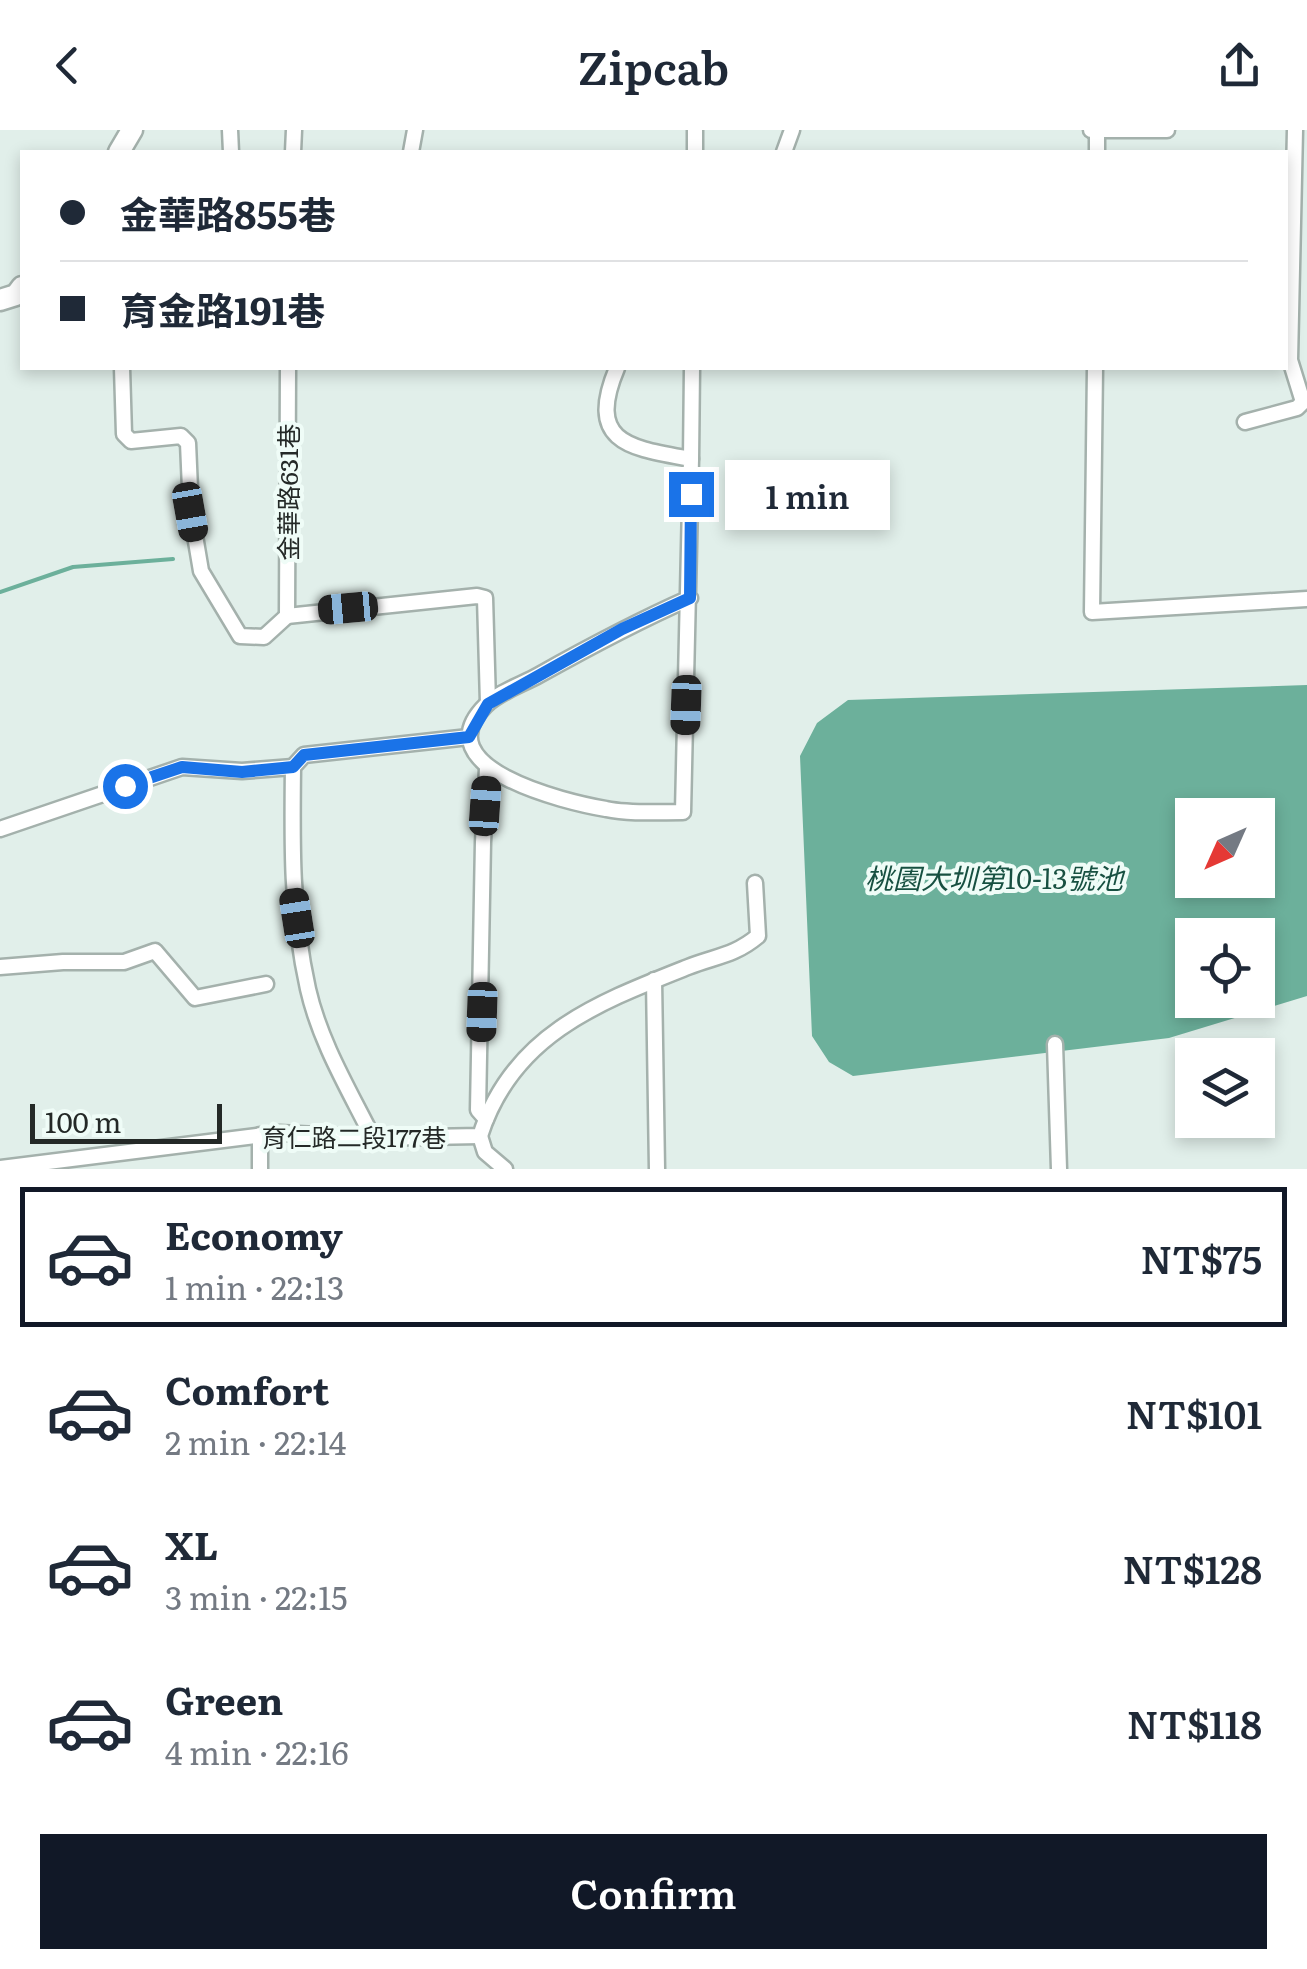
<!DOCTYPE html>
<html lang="en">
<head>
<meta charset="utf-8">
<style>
  body { margin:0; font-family:Literata,"Noto Sans TC",serif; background:#f2f2f3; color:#1f2937; height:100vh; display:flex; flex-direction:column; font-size:38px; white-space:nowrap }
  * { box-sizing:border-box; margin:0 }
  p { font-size:32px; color:#747a83 }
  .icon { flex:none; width:55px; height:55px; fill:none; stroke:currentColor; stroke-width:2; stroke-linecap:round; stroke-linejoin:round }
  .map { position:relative; height:1039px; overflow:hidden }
  .sheet { display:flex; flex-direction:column; background:#fff; flex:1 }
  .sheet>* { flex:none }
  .banner { position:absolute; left:20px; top:20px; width:1268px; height:220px; border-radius:0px; box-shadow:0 5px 15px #0003; display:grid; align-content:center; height:220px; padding:0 40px; background:#fff }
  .needle { width:65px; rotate:225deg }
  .buttons { position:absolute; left:1175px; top:668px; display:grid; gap:20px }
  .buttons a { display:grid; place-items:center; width:100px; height:100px; border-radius:0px; background:#fff; box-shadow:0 5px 15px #0003; font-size:50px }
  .scale { position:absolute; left:30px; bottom:25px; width:192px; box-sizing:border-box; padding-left:10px; border:5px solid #242927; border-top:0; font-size:28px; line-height:35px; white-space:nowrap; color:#242927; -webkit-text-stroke:8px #effcf7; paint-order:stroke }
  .end { position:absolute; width:45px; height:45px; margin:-22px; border:12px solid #1a73e8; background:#fff; box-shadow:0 0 0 5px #fff }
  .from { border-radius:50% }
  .bubble { position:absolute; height:70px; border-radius:0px; background:#fff; box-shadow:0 5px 15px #0003; font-size:32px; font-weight:600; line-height:70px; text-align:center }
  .car { position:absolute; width:30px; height:60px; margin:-30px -15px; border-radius:12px; box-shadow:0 0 8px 2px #0007; background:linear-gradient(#222 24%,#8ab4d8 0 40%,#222 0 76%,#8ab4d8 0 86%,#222 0) }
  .banner b { display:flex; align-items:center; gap:35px; height:95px; font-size:38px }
  .banner b+b { border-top:2px solid #e0e1e3 }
  .banner i { width:25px; height:25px; background:#1f2937 }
  ul { padding:18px 0 0; list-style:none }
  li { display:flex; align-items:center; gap:30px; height:140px; margin:0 20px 15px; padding:0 20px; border:5px solid transparent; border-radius:0px }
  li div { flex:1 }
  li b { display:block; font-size:38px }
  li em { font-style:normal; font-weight:600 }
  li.active { border-color:#111827 }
  li>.icon { width:90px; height:90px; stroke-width:1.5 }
  .primary-button { display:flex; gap:20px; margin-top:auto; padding:20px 40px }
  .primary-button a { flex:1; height:115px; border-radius:0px; background:#111827; color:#fff; font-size:40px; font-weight:600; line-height:115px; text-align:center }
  header { display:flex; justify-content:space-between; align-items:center; height:130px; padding:0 40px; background:#fff; font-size:45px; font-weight:600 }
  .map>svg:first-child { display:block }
  .water { fill:#6cb09b; fill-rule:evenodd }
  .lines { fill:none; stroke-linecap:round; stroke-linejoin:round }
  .stream { stroke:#6cb09b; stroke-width:4 }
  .street-casing { stroke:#a4b1ac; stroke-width:19 }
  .secondary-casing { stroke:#a4b1ac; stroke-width:25 }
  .street { stroke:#fff; stroke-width:14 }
  .secondary { stroke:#fff; stroke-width:20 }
  .route { stroke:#1a73e8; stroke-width:12 }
  .labels { text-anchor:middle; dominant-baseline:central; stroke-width:8; stroke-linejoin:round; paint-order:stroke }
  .street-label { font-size:25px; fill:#242927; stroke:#effcf7 }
  .water-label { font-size:28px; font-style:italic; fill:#175041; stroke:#effcf7 }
</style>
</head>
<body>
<header><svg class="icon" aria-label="back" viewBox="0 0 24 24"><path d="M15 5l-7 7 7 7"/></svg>Zipcab<svg class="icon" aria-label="share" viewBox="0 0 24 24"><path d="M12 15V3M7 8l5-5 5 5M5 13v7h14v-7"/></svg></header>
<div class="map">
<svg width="1307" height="1039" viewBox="0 0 1307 1039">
  <rect width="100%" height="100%" fill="#e1efea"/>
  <path class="water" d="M1307,555V866L1169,908L853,946L829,932L812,906L800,626L817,593L848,570ZM1192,685H1258V750H1192ZM1192,805H1258V870H1192Z"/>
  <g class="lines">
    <polyline class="stream" points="0,462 73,437 173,429"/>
    <defs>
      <g id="street">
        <polyline points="230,0 231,22"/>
        <polyline points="695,0 695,22"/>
        <polyline points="1091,0 1167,0"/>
        <polyline points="293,22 294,0"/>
        <polyline points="411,22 415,0"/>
        <polyline points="784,22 792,0"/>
        <polyline points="1097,22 1097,0"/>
        <polyline points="122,238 124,304 131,311 181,306 188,313 191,382 201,441 240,506 264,507 287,486"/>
        <path d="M617,238C585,314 631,318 691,329L683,682C658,682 630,684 606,679C565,672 422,638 486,575C499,562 523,554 539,545C589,517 638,491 690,468"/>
        <polyline points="1095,238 1092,482 1307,469"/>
        <polyline points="1245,292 1297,278 1303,272 1290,230 1295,0"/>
        <polyline points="691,329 692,238"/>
        <polyline points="287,486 477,466 485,468 488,573"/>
        <polyline points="287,486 288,238"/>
        <polyline points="0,699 182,637 242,641 293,637"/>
        <polyline points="0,837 63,832 124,832 155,821 195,868 266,854"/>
        <polyline points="654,850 657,1039"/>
        <polyline points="1055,914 1059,1039"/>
        <polyline points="486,989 478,980 483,712 487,639"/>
        <polyline points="480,1006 485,1022 505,1039"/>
        <path d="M373,1008C349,960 320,912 308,859C291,783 292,714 293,637L304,625L469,607"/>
        <path d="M0,1038L280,1003L373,1008L480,1006C512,905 597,873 688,837C716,826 734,826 758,806L755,753"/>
        <polyline points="260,1039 260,1005"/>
      </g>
      <g id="secondary">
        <polyline points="119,22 132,0"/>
        <polyline points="0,170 16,165 22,157"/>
      </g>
    </defs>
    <use href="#street" class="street-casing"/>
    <use href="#secondary" class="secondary-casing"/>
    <use href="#street" class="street"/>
    <use href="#secondary" class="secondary"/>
  </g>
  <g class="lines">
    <polyline class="route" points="125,656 182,637 242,642 293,637 304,625 469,607 488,574 622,499 690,468 691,364"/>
  </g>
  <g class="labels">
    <g class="street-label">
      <text transform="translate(287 362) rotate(-90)">金華路631巷</text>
      <text x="354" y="1006">育仁路二段177巷</text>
    </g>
    <g class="water-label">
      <text x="994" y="747">桃園大圳第10-13號池</text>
    </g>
  </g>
</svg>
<div class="buttons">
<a><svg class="needle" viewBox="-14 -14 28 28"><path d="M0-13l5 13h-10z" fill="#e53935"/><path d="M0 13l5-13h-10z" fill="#747a83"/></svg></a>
<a><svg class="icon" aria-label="locate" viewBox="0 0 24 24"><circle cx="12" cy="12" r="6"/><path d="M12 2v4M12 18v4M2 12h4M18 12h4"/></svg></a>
<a><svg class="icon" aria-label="layers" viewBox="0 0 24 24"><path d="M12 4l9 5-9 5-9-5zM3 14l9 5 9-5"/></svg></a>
</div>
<div class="scale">100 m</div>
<i class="end from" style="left:125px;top:656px"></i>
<i class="end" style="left:691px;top:364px"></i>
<div class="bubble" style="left:725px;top:330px;width:165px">1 min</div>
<i class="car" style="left:190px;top:382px;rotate:170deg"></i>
<i class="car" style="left:348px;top:478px;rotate:265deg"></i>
<i class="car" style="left:686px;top:575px;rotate:182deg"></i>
<i class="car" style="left:485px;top:676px;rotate:4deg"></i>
<i class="car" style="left:297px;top:788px;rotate:351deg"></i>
<i class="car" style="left:482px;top:882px;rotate:182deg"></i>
<div class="banner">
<b><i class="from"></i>金華路855巷</b>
<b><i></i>育金路191巷</b>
</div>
</div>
<section class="sheet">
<ul>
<li class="active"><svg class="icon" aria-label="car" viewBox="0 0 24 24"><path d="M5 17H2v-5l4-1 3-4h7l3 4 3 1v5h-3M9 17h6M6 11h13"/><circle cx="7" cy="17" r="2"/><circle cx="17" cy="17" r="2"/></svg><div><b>Economy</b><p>1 min · 22:13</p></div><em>NT$75</em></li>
<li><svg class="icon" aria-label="car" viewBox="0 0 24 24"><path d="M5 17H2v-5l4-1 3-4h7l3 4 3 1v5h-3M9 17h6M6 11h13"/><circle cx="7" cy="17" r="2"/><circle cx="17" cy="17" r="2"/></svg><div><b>Comfort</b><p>2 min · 22:14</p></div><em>NT$101</em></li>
<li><svg class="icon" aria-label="car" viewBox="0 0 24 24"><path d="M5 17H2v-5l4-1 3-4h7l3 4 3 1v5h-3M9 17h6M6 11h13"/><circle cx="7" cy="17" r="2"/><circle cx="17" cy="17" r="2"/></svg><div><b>XL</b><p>3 min · 22:15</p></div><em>NT$128</em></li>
<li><svg class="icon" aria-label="car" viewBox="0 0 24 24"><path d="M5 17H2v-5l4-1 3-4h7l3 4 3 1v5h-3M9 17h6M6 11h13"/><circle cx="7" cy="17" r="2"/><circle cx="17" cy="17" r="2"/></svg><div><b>Green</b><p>4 min · 22:16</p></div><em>NT$118</em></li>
</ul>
<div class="primary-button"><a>Confirm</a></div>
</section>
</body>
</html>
